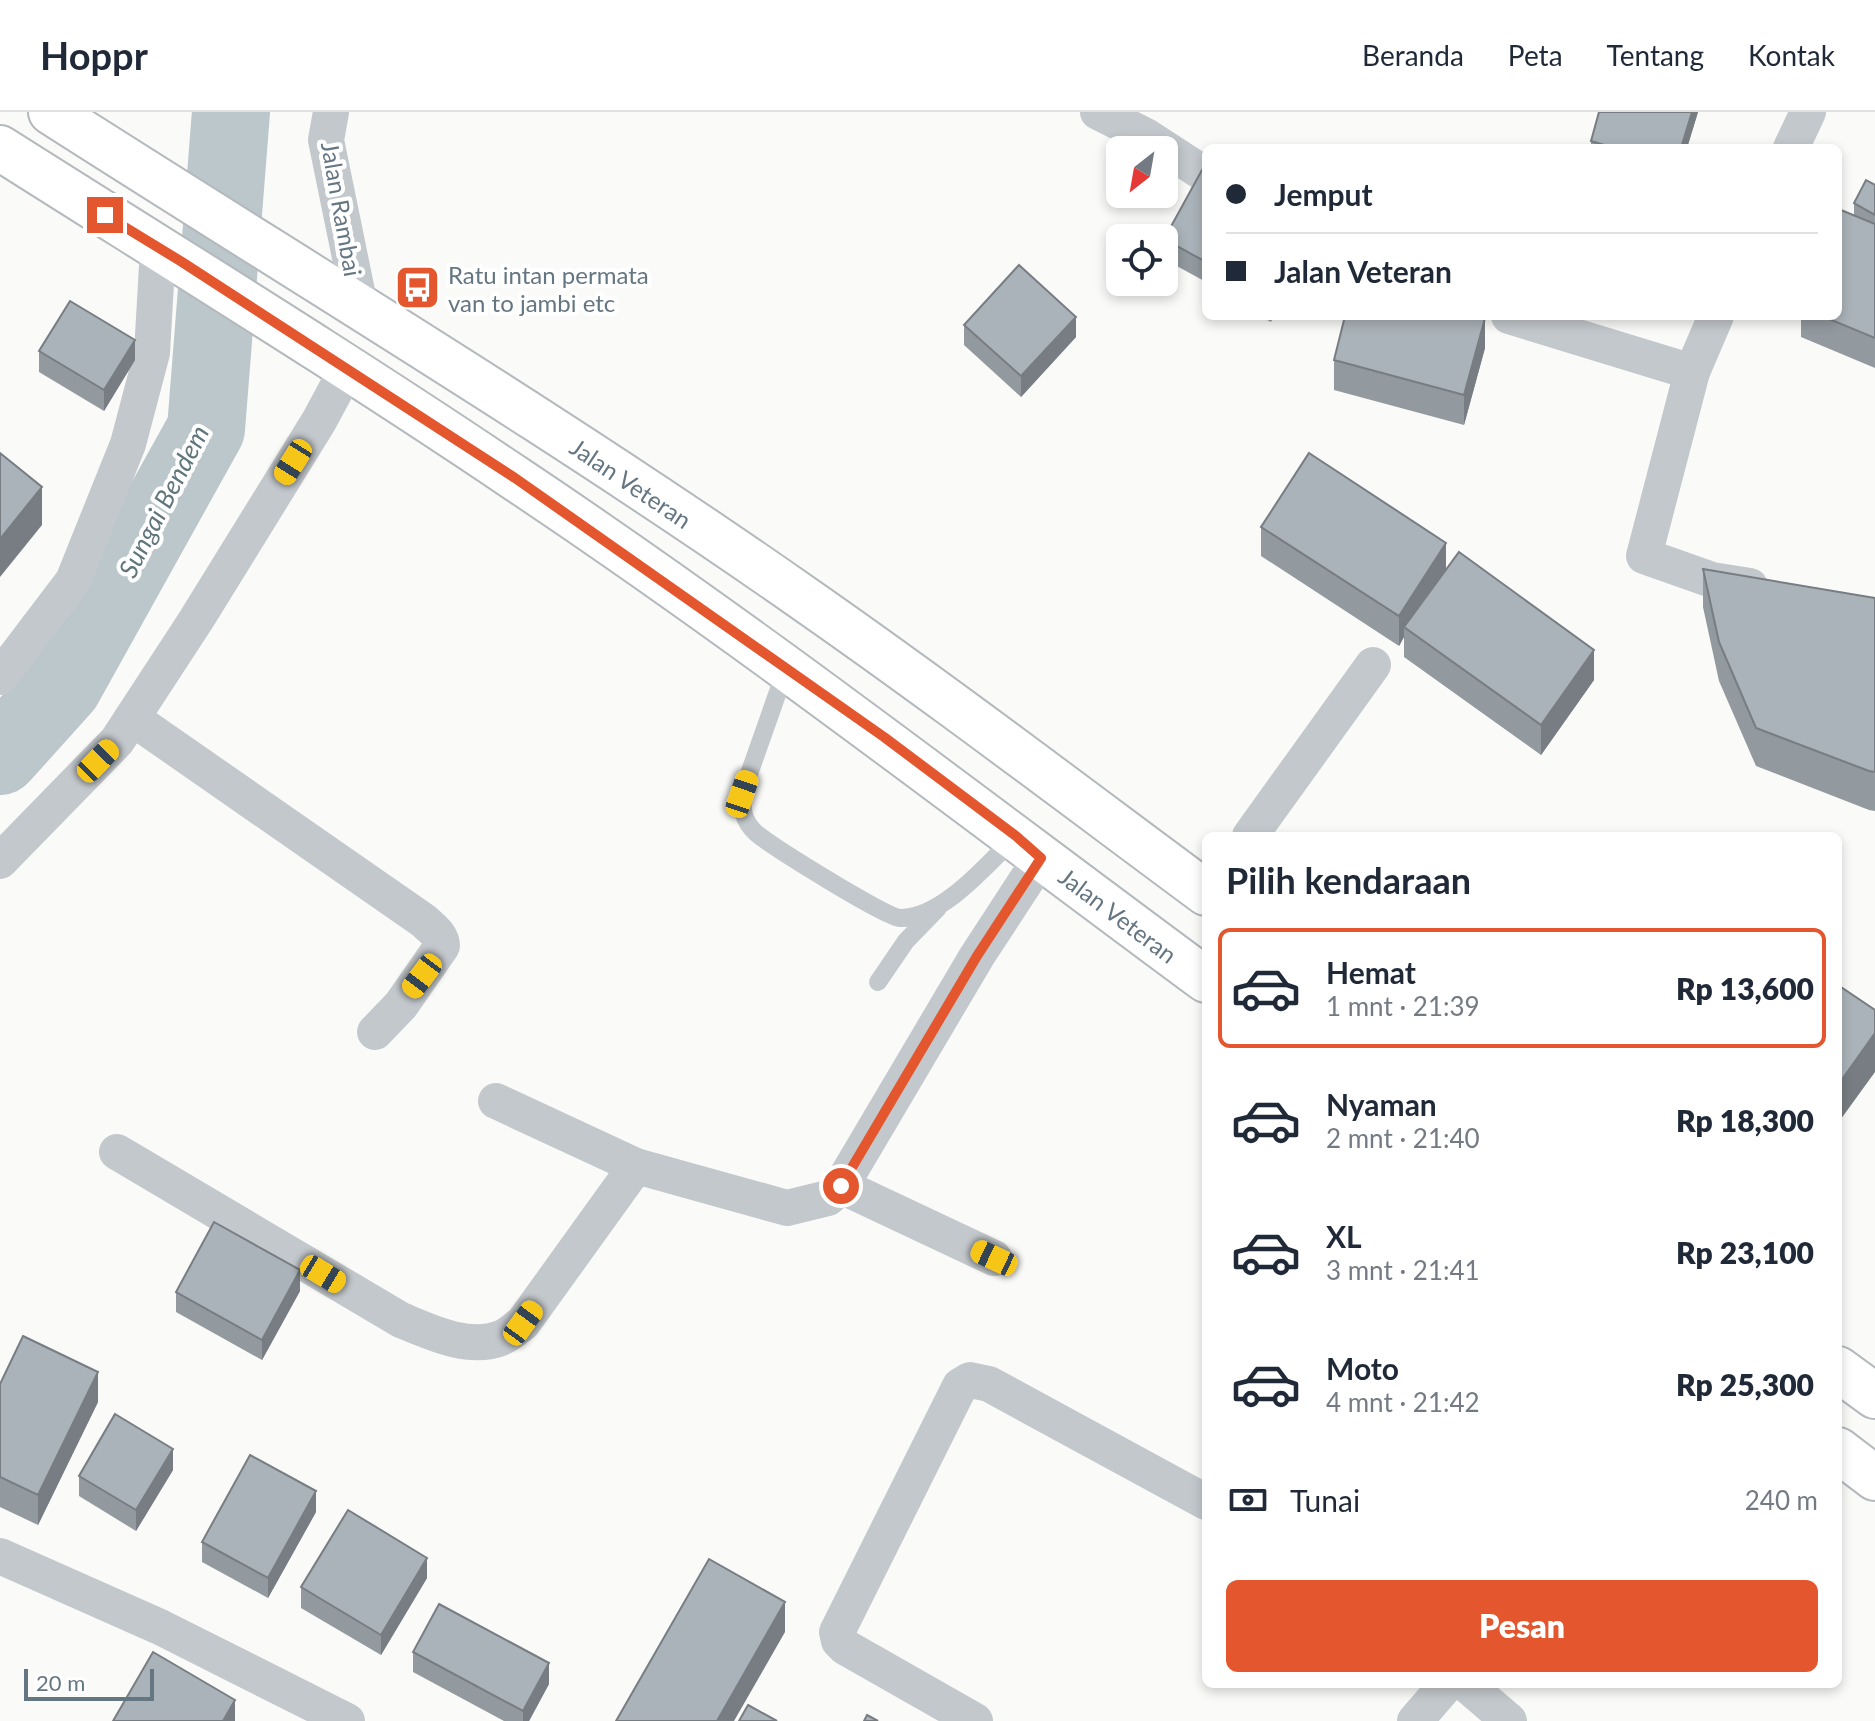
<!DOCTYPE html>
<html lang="id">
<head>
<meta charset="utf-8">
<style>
  body { margin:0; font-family:Lato,sans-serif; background:#f2f2f3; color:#1f2937; height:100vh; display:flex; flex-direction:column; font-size:30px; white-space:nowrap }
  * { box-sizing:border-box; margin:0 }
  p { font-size:26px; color:#747a83 }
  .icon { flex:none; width:44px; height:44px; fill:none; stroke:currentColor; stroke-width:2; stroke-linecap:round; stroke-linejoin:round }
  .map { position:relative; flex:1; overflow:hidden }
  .details { position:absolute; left:1202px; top:720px; width:640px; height:856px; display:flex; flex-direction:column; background:#fff; border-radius:12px; box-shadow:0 4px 12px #0003 }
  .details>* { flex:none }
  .banner { position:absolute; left:1202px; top:32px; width:640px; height:176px; border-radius:12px; box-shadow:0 4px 12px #0003; display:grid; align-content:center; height:176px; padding:0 24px; background:#fff }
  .needle { width:52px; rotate:211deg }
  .tools { position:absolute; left:1106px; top:24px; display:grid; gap:16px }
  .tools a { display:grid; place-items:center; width:72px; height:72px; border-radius:12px; background:#fff; box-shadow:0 4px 12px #0003; font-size:40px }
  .scale { position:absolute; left:24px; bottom:20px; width:130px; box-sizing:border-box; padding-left:8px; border:4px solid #657683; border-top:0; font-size:22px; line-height:28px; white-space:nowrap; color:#657683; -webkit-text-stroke:6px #fff; paint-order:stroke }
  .end { position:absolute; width:36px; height:36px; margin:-18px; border:10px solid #e4572e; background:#fff; box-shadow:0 0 0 4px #fff }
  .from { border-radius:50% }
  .car { position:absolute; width:24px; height:48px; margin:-24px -12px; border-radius:10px; box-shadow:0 0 6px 2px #0007; background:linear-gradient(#f5c518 24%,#345 0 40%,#f5c518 0 76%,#345 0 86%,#f5c518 0) }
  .banner b { display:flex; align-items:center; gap:28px; height:76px; font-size:30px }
  .banner b+b { border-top:2px solid #e0e1e3 }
  .banner i { width:20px; height:20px; background:#1f2937 }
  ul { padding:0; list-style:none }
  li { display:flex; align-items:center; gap:24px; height:120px; margin:0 16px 12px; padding:0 8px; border:4px solid transparent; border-radius:12px }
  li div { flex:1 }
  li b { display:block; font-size:30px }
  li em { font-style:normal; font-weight:800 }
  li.current { border-color:#e4572e }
  li>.icon { width:72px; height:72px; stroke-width:1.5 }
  h2 { padding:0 24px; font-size:36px; line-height:96px }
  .pay { display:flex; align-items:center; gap:20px; height:88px; padding:0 24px; font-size:30px }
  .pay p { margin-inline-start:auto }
  .action { display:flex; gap:16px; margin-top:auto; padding:16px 24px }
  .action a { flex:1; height:92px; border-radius:12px; background:#e4572e; color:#fff; font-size:32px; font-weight:800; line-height:92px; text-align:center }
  header { display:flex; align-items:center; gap:48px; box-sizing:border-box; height:112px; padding:0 40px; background:#fff; border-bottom:2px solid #e0e1e3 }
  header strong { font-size:38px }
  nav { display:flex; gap:44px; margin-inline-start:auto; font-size:28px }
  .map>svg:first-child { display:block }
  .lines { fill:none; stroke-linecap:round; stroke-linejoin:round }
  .river { stroke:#bbc7cb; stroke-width:78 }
  .trunk-casing { stroke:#b4b9bd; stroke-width:48 }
  .service { stroke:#c3c8cc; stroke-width:18 }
  .minor { stroke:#c3c8cc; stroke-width:36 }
  .trunk { stroke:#fff; stroke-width:44 }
  .wall { fill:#929a9f }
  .shaded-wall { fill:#777d82 }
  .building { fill:#aab3b9; stroke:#777d82; stroke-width:2 }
  .route { stroke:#e4572e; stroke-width:10 }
  .labels { text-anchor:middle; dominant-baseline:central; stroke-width:8; stroke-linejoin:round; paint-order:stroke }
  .street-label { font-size:24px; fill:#657683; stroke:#fff }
  .poi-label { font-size:24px; fill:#657683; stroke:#fff; text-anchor:start }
  .water-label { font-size:26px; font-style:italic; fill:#60757c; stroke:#fff }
</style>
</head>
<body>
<header>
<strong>Hoppr</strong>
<nav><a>Beranda</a><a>Peta</a><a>Tentang</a><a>Kontak</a></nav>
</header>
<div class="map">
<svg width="1875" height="1609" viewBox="0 0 1875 1609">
  <rect width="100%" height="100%" fill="#fafaf8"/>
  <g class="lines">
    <polyline class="river" points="0,644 63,574 206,317 231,0"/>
    <defs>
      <g id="trunk">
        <path d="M51,0C301,160 556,313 799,483C937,579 1071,681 1206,781"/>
        <path d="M0,36C172,145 346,252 515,366C752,524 977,699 1206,868"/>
        <polyline points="1838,1257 1875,1284"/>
        <polyline points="1838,1338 1875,1366"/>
      </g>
    </defs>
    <use href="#trunk" class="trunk-casing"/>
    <g class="service">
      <path d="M786,557L742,682C742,698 743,709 756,721C771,734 885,805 900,806C941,807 987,753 1014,726"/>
      <polyline points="878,870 906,829 938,796"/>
    </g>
    <g class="minor">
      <polyline points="331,0 326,28 360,194"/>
      <polyline points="1098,0 1146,24 1206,63"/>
      <polyline points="1791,36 1808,0"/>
      <polyline points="1509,204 1692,260"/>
      <polyline points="1716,204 1692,260 1644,444 1712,468 1750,474"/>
      <polyline points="0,565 73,469 128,332 152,241 158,136"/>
      <path d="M132,606L424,809C432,817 442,823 442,834L401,893L375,920"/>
      <polyline points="1250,724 1373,553"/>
      <polyline points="0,749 117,629 196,508 319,309 347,257"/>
      <polyline points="496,989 636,1054 787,1096 828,1086 841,1074 977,844 1041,746"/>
      <path d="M117,1040L401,1208C430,1220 469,1239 501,1226C509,1223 516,1216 523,1211L636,1054"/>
      <polyline points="841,1074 994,1146"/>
      <polyline points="0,1444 160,1515 347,1609"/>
      <polyline points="1466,1572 1509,1609"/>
      <polyline points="975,1609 845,1535 839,1529 837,1520 960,1274 970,1268 989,1272 1206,1390"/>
      <polyline points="1415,1609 1447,1572"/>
    </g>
    <use href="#trunk" class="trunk"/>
  </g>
  <g class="wall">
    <polygon points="1599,0 1698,0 1687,36 1591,36 1591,29"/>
    <polygon points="1206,60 1206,170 1164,147 1164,127"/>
    <polygon points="1875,73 1875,256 1801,225 1801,204 1838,204 1854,104 1854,91"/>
    <polygon points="1260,204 1274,204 1271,210"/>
    <polygon points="964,213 1076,225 1021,285 964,233"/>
    <polygon points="1485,236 1464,313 1334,278 1334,248"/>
    <polygon points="39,239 135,248 104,299 39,260"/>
    <polygon points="1261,415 1446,458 1594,568 1541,643 1404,545 1404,525 1399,534 1261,444"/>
    <polygon points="1703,457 1875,486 1875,699 1869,698 1756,654 1719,569 1703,495"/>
    <polygon points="300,1179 262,1248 176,1200 176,1180"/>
    <polygon points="0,1272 98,1290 38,1413 0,1395"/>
    <polygon points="173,1358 136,1419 79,1384 79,1364"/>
    <polygon points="316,1400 268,1486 202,1450 202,1430"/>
    <polygon points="427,1466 381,1543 301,1496 301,1475"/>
    <polygon points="413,1540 549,1572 529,1609 504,1609 413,1560"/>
  </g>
  <g class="shaded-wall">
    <polygon points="1692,0 1698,0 1687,36 1681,36"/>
    <polygon points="1076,205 1076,225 1021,285 1021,264"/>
    <polygon points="1485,206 1485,236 1464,313 1464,283"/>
    <polygon points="135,228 135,248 104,299 104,278"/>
    <polygon points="42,375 42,413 0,465 0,427"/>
    <polygon points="1446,431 1446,461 1404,515 1404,525 1399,534 1399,504"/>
    <polygon points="1594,538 1594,568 1541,643 1541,613"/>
    <polygon points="1875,921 1875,960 1838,1011 1838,973"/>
    <polygon points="300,1158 300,1179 262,1248 262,1228"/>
    <polygon points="98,1260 98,1290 38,1413 38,1383"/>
    <polygon points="173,1337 173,1358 136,1419 136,1398"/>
    <polygon points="316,1379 316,1400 268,1486 268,1466"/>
    <polygon points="427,1446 427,1466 381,1543 381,1523"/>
    <polygon points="785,1490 785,1520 734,1609 717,1609"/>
    <polygon points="549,1551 549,1572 529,1609 523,1609 523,1599"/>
    <polygon points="235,1588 235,1609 223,1609"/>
  </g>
  <g class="building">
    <polygon points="1599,0 1692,0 1681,36 1614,36 1591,29"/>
    <polygon points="1202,58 1206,60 1206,150 1164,127"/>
    <polygon points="1866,68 1875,73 1875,103 1854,91"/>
    <polygon points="1841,98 1875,112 1875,226 1822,204 1838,204 1838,106"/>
    <polygon points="1019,153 1076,205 1021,264 964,213"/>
    <polygon points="70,189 135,228 104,278 39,239"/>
    <polygon points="1345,204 1476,204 1485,206 1464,283 1334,248"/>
    <polygon points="0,341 42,375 0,427"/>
    <polygon points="1309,341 1446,431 1399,504 1261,415"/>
    <polygon points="1459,440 1594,538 1541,613 1404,515"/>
    <polygon points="1703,457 1875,486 1875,660 1869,659 1756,616 1719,530"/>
    <polygon points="1838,873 1875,898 1875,921 1838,973"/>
    <polygon points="214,1110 300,1158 262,1228 176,1180"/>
    <polygon points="23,1224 98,1260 38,1383 0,1365 0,1272"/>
    <polygon points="115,1302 173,1337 136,1398 79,1364"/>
    <polygon points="250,1343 316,1379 268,1466 202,1430"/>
    <polygon points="348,1398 427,1446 381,1523 301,1475"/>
    <polygon points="709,1447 785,1490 717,1609 616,1609"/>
    <polygon points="439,1492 549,1551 523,1599 413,1540"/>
    <polygon points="153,1540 235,1588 223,1609 113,1609"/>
    <polygon points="748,1593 777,1609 739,1609"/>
    <polygon points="867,1603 878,1609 864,1609"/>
  </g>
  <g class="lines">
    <polyline class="route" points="105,103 182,150 515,366 884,625 1016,724 1041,746 977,844 841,1074"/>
  </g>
  <defs>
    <symbol id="bus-square" viewBox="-11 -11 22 22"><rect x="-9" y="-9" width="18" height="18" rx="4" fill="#e4572e" stroke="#fff"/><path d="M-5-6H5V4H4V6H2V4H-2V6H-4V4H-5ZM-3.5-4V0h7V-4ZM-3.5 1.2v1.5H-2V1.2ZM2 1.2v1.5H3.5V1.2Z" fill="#fff"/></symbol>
  </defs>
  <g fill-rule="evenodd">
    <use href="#bus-square" x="392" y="150" width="51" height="51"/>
  </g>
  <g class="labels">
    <g class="street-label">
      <text transform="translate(342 97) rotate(80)">Jalan Rambai</text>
      <text transform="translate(631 371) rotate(34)">Jalan Veteran</text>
      <text transform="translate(1118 803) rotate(37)">Jalan Veteran</text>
    </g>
    <g class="poi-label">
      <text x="448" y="162">Ratu intan permata<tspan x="448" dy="28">van to jambi etc</tspan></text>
    </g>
    <g class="water-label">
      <text transform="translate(163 389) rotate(-63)">Sungai Bendem</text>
    </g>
  </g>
</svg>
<div class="tools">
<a><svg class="needle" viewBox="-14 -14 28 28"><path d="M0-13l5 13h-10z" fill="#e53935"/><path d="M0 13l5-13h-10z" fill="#747a83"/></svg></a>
<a><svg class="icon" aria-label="locate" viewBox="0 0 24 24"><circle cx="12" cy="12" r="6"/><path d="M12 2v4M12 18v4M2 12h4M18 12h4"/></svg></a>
</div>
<div class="scale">20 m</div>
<i class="end from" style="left:841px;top:1074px"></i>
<i class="end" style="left:105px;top:103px"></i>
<i class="car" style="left:293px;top:350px;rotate:212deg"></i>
<i class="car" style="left:98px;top:649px;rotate:44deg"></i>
<i class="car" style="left:742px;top:682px;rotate:19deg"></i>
<i class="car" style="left:422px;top:864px;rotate:217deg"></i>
<i class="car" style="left:994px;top:1146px;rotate:295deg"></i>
<i class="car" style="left:323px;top:1162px;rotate:121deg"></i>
<i class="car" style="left:523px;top:1211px;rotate:36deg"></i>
<div class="banner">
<b><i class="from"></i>Jemput</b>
<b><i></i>Jalan Veteran</b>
</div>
<section class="details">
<h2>Pilih kendaraan</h2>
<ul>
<li class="current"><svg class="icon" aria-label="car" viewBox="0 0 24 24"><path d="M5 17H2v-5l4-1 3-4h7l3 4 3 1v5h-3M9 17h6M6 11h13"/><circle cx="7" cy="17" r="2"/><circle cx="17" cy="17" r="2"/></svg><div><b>Hemat</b><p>1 mnt · 21:39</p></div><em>Rp 13,600</em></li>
<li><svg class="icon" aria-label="car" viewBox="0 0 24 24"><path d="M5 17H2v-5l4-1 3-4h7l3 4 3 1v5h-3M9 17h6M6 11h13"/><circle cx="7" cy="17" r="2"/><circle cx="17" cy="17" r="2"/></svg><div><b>Nyaman</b><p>2 mnt · 21:40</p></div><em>Rp 18,300</em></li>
<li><svg class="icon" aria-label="car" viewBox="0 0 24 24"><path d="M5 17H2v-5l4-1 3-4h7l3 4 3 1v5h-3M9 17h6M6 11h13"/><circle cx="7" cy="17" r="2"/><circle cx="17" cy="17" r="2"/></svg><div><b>XL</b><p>3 mnt · 21:41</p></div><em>Rp 23,100</em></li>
<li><svg class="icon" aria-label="car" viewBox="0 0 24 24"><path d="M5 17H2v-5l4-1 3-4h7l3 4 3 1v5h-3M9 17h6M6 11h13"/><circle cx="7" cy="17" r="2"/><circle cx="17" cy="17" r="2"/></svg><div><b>Moto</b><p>4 mnt · 21:42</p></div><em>Rp 25,300</em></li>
</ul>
<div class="pay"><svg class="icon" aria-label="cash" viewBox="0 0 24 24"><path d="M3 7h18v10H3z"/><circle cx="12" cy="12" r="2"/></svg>Tunai<p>240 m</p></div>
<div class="action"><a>Pesan</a></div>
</section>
</div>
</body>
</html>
